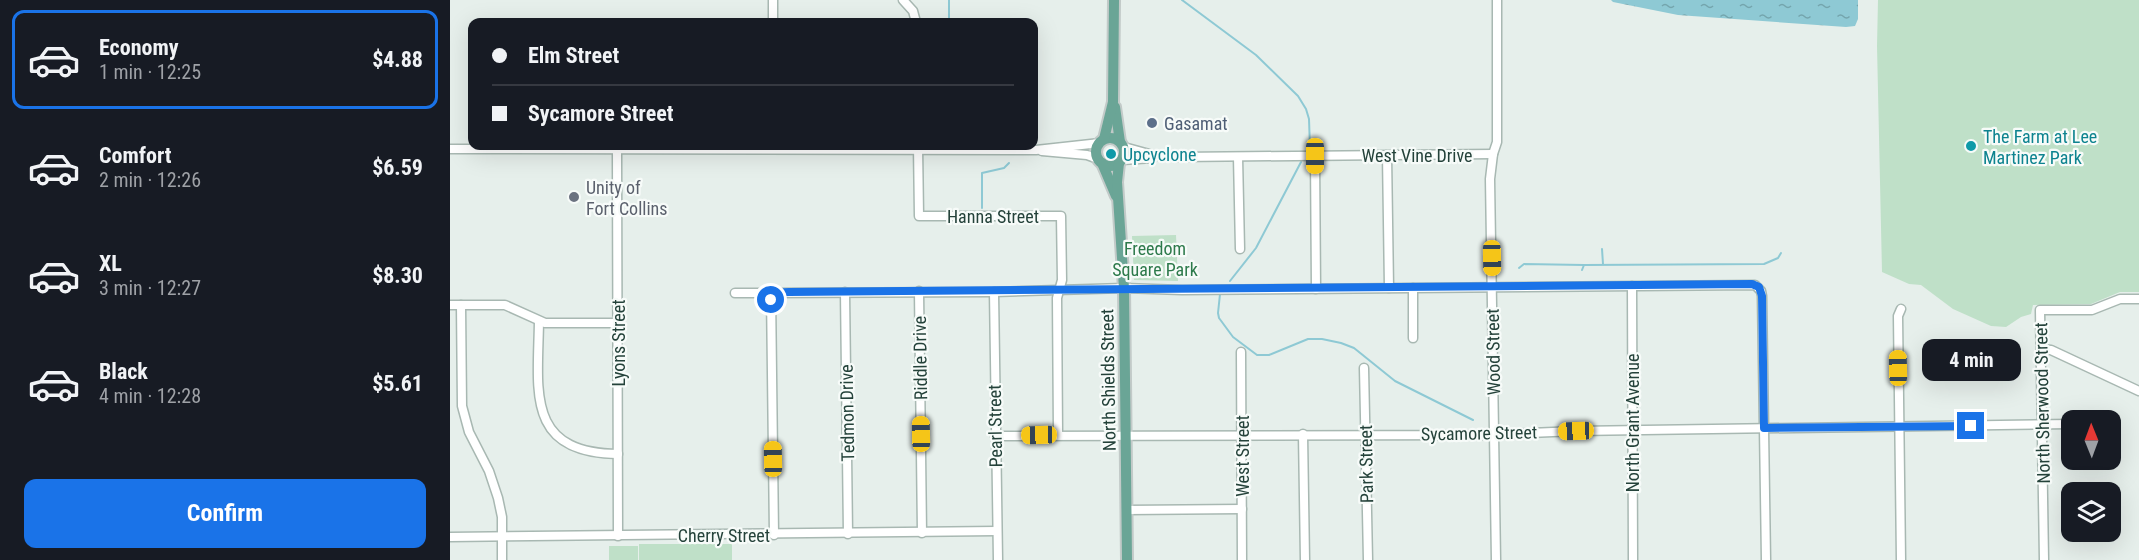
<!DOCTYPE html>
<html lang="en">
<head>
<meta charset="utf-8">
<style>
  body { margin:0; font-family:"Roboto Condensed",sans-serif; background:#242831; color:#f1f3f6; height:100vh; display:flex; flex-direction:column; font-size:22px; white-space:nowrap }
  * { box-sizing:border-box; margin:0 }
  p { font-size:20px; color:#9ea1a6 }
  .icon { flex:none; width:33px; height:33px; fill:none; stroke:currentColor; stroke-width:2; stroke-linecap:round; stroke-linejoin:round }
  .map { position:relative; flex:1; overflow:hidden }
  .drawer { display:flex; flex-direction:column; background:#171b24; width:450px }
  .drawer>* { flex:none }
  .banner { position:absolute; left:18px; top:18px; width:570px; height:132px; border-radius:12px; box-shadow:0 6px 24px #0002; display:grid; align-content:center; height:132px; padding:0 24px; background:#171b24 }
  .needle { width:39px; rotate:359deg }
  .fabs { position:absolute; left:1611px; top:410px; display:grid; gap:12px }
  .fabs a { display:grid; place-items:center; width:60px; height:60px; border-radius:12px; background:#171b24; box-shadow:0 6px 24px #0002; font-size:30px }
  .end { position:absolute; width:27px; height:27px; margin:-14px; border:8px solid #1a73e8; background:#fff; box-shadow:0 0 0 3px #fff }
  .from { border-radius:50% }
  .bubble { position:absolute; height:42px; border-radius:12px; background:#171b24; box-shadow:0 6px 24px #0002; font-size:20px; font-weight:700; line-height:42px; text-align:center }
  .car { position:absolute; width:18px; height:36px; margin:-18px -9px; border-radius:8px; box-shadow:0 0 4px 2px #0007; background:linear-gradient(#f5c518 24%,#345 0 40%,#f5c518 0 76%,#345 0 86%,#f5c518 0) }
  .banner b { display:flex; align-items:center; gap:21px; height:57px; font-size:22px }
  .banner b+b { border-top:2px solid #363941 }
  .banner i { width:15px; height:15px; background:#f1f3f6 }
  ul { padding:10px 0 0; list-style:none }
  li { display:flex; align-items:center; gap:18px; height:99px; margin:0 12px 9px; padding:0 12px; border:3px solid transparent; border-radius:12px }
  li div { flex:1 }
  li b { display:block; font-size:22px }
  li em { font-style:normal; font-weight:700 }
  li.active { border-color:#1a73e8 }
  li>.icon { width:54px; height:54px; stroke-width:1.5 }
  .button { display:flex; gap:12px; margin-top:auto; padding:12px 24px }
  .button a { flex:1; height:69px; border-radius:12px; background:#1a73e8; color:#fff; font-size:24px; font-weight:700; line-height:69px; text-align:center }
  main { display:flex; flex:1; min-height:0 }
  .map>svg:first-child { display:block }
  .park { fill:#bfe0c8 }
  .water { fill:url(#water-ripples) }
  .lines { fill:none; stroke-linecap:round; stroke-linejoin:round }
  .stream { stroke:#8ec9d4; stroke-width:2 }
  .minor-casing { stroke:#a8b8b2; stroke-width:11 }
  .major-casing { stroke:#c2cac8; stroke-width:14 }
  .minor { stroke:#fff; stroke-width:8 }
  .major { stroke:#6aa596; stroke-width:10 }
  .route { stroke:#1a73e8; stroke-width:8 }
  .service-dot { fill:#5c6f8a; stroke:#f7fbf9; stroke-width:2 }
  .culture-dot { fill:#0f9aa8; stroke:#f7fbf9; stroke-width:2 }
  .worship-dot { fill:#6b7280; stroke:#f7fbf9; stroke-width:2 }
  .labels { text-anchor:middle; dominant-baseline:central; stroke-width:4.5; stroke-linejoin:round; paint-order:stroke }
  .service-label { font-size:18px; fill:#4e5e75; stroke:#f7fbf9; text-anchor:start }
  .culture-label { font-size:18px; fill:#0d838f; stroke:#f7fbf9; text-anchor:start }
  .street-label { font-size:18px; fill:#24423a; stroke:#f7fbf9 }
  .worship-label { font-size:18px; fill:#5b616d; stroke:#f7fbf9; text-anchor:start }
  .park-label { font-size:18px; fill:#2d7a4b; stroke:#f7fbf9 }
</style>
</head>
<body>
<main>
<section class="drawer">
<ul>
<li class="active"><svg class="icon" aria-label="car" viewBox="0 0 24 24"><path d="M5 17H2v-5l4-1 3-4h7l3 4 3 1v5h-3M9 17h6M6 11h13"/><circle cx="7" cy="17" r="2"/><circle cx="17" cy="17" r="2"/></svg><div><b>Economy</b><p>1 min · 12:25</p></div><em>$4.88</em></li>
<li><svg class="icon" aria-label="car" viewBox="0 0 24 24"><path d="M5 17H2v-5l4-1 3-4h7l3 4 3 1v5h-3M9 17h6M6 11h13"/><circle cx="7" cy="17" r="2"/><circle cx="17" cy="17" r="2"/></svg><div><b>Comfort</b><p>2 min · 12:26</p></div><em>$6.59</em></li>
<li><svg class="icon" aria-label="car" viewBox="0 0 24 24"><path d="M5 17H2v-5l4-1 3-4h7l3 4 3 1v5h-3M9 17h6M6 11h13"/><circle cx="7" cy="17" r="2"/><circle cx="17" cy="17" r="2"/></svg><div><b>XL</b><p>3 min · 12:27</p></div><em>$8.30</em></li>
<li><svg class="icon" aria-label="car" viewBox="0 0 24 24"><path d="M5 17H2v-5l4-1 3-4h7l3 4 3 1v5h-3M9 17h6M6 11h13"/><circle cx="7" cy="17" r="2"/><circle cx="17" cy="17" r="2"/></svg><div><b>Black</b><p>4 min · 12:28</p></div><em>$5.61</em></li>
</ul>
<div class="button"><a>Confirm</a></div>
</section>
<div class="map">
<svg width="1689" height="560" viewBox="0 0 1689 560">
  <defs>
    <pattern id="water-ripples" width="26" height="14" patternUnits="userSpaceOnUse" patternTransform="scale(1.5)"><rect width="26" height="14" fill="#8ec9d4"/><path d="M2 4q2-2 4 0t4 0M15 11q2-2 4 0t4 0" fill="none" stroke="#74a5ad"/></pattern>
  </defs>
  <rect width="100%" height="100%" fill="#e6efeb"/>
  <g class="park">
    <polygon points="1428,0 1689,0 1689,292 1670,292 1641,304 1583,305 1581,314 1571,317 1556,327 1541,326 1503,309 1471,285 1459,284 1432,272 1427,46"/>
    <polygon points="726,235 728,281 684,280 682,236"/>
    <rect x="189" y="544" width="93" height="16"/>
    <rect x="159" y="546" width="29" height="14"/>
  </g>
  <polygon class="water" points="1161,0 1408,0 1408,19 1405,26 1396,27 1228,15 1163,2"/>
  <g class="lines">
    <g class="stream">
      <polyline points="732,0 806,55 848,96 856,109 859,119 860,148"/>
      <polyline points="499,22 499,0"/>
      <polyline points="532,208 532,173 554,168 559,163"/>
      <polyline points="1152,249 1153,264"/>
      <polyline points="1069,268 1074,264 1134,265"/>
      <polyline points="1132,270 1134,265 1314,264 1328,258 1331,253"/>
      <polyline points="780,281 806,248 851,162"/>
      <polyline points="770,294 768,313 769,318 783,337 807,355 819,355 858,339 872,339 891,343 904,348 945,381 1023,420"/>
    </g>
    <defs>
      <g id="minor">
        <polyline points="323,0 323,22"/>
        <polyline points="453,0 463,11 466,22"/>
        <polyline points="468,146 469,216 611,216 612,280 607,298 608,435"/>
        <polyline points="674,147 703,155 730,157 1043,154"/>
        <polyline points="0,149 586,150 650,143"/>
        <polyline points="167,150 168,536"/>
        <polyline points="592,151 637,155 648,159"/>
        <polyline points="937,155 939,288"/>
        <polyline points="865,156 866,289"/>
        <polyline points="788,157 790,249"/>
        <polyline points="672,160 703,158"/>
        <polyline points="1182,286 1183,560"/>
        <polyline points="963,288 963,338"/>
        <polyline points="469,291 472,533"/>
        <polyline points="395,292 398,534"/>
        <polyline points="544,292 548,560"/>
        <polyline points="285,293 544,292 674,288 732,290 1305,285 1311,291 1312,296 1316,560"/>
        <polyline points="321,293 324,535"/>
        <polyline points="0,305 55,305 95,323 167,323"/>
        <polyline points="11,305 12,406 19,432 39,471 48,498 52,517 52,560"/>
        <path d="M89,321C88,391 75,453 168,454"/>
        <polyline points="1591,349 1601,350 1689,391"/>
        <polyline points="791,352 792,560"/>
        <polyline points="914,368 918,560"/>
        <polyline points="1660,424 1664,424"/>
        <polyline points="853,434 855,560"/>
        <polyline points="545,436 1034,435 1126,431 1622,424"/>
        <polyline points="676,510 792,509"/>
        <polyline points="0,537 547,531"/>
        <polyline points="1046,560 1040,179 1043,154 1047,142 1047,0"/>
        <polyline points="1451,560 1448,316 1451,309"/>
        <polyline points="1594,560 1590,310 1642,310 1670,299 1689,299"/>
      </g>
      <g id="major">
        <polyline points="665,107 670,142"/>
        <circle cx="660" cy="152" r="14"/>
        <polyline points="654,139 663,102 664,0"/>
        <polyline points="652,163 666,196"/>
        <polyline points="669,163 667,182 674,288 677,560"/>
      </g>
    </defs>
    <use href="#minor" class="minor-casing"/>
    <use href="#major" class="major-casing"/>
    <use href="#minor" class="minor"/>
    <use href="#major" class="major"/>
  </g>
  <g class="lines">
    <polyline class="route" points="321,300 321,293 339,292 1302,284 1309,287 1312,296 1314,428 1521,426"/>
  </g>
  <circle class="service-dot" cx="702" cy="123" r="6"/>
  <g class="culture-dot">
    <circle cx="1521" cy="146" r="6"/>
    <circle cx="661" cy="154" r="6"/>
  </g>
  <circle class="worship-dot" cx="124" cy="197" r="6"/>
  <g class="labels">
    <g class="service-label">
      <text x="714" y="123">Gasamat</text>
    </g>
    <g class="culture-label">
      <text x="1533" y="136">The Farm at Lee<tspan x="1533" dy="21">Martinez Park</tspan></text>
      <text x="673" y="154">Upcyclone</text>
    </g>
    <g class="street-label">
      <text x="967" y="155">West Vine Drive</text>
      <text x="543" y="216">Hanna Street</text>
      <text transform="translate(168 343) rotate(-90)">Lyons Street</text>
      <text transform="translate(1043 352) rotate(-91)">Wood Street</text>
      <text transform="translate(470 358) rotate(-91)">Riddle Drive</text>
      <text transform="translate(658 380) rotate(-91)">North Shields Street</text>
      <text transform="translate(1592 403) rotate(-91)">North Sherwood Street</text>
      <text transform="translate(397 413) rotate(-91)">Tedmon Drive</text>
      <text transform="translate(1182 423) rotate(-90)">North Grant Avenue</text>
      <text transform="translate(545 426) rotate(-91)">Pearl Street</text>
      <text transform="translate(1029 433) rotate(-1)">Sycamore Street</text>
      <text transform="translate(792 456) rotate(-90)">West Street</text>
      <text transform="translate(916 464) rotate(-91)">Park Street</text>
      <text x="274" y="535">Cherry Street</text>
    </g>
    <g class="worship-label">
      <text x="136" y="187">Unity of<tspan x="136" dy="21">Fort Collins</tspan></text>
    </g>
    <g class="park-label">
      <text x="705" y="248">Freedom<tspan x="705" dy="21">Square Park</tspan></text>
    </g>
  </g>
</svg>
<div class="fabs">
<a><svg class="needle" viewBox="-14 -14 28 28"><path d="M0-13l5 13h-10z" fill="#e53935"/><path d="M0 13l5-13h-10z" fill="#9ea1a6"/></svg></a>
<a><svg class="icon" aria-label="layers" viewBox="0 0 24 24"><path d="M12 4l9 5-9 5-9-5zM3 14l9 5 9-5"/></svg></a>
</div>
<i class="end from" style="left:321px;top:300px"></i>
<i class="end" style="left:1521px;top:426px"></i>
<div class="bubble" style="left:1472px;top:339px;width:99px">4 min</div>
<i class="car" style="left:865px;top:156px;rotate:180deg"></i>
<i class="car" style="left:1042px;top:258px;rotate:179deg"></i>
<i class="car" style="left:1448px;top:368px;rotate:359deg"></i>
<i class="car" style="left:1126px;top:431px;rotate:268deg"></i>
<i class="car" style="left:471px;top:434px;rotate:359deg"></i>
<i class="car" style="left:589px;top:435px;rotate:269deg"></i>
<i class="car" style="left:323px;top:459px;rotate:359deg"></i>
<div class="banner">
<b><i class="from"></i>Elm Street</b>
<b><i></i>Sycamore Street</b>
</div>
</div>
</main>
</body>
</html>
